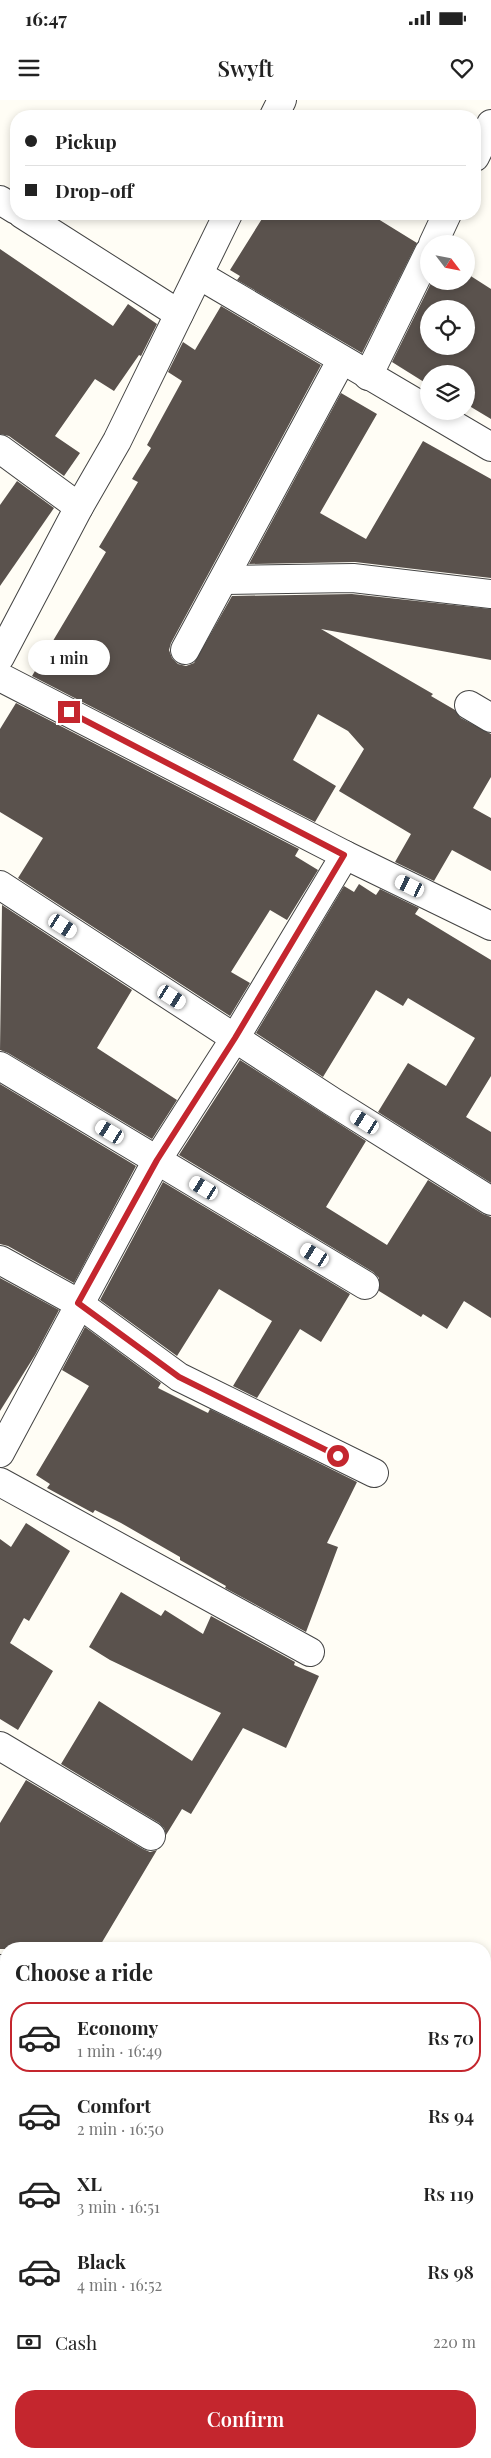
<!DOCTYPE html>
<html lang="en">
<head>
<meta charset="utf-8">
<style>
  body { margin:0; font-family:"Playfair Display",serif; background:#f2f2f2; color:#222; height:100vh; display:flex; flex-direction:column; font-size:19px; white-space:nowrap }
  * { box-sizing:border-box; margin:0 }
  p { font-size:16px; color:#767676 }
  .icon { flex:none; width:28px; height:28px; fill:none; stroke:currentColor; stroke-width:2; stroke-linecap:round; stroke-linejoin:round }
  .map { position:relative; flex:1; overflow:hidden }
  .drawer { position:absolute; left:0px; top:1842px; width:491px; height:516px; display:flex; flex-direction:column; background:#fff; border-radius:20px 20px 0 0; box-shadow:0 2px 8px #0003 }
  .drawer>* { flex:none }
  .top-card { position:absolute; left:10px; top:10px; width:471px; height:110px; border-radius:20px; box-shadow:0 2px 8px #0003; display:grid; align-content:center; height:110px; padding:0 15px; background:#fff }
  .needle { width:32px; rotate:122deg }
  .fabs { position:absolute; left:420px; top:135px; display:grid; gap:10px }
  .fabs a { display:grid; place-items:center; width:55px; height:55px; border-radius:50%; background:#fff; box-shadow:0 2px 8px #0003; font-size:25px }
  .end { position:absolute; width:22px; height:22px; margin:-11px; border:6px solid #c4262e; background:#fff; box-shadow:0 0 0 2px #fff }
  .from { border-radius:50% }
  .bubble { position:absolute; height:35px; border-radius:18px; background:#fff; box-shadow:0 2px 8px #0003; font-size:16px; font-weight:600; line-height:35px; text-align:center }
  .car { position:absolute; width:15px; height:30px; margin:-15px -8px; border-radius:6px; box-shadow:0 0 4px 1px #0007; background:linear-gradient(#fff 24%,#345 0 40%,#fff 0 76%,#345 0 86%,#fff 0) }
  .top-card b { display:flex; align-items:center; gap:18px; height:48px; font-size:19px }
  .top-card b+b { border-top:1px solid #e0e0e0 }
  .top-card i { width:12px; height:12px; background:#222 }
  ul { padding:0; list-style:none }
  li { display:flex; align-items:center; gap:15px; height:70px; margin:0 10px 8px; padding:0 5px; border:2px solid transparent; border-radius:20px }
  li div { flex:1 }
  li b { display:block; font-size:19px }
  li em { font-style:normal; font-weight:600 }
  li.selected { border-color:#c4262e }
  li>.icon { width:45px; height:45px; stroke-width:1.5 }
  h2 { padding:0 15px; font-size:22px; line-height:60px }
  .pay { display:flex; align-items:center; gap:12px; height:55px; padding:0 15px; font-size:19px }
  .pay p { margin-inline-start:auto }
  .button { display:flex; gap:10px; margin-top:auto; padding:10px 15px }
  .button a { flex:1; height:58px; border-radius:20px; background:#c4262e; color:#fff; font-size:20px; font-weight:600; line-height:58px; text-align:center }
  .status { display:flex; justify-content:space-between; align-items:center; height:35px; padding:0 25px; background:#fff; direction:ltr }
  .status svg { height:14px; fill:currentColor }
  header { display:flex; justify-content:space-between; align-items:center; height:65px; padding:0 15px; background:#fff; font-size:22px; font-weight:600 }
  .map>svg:first-child { display:block }
  .building { fill:#5a524d; fill-rule:evenodd }
  .lines { fill:none; stroke-linecap:round; stroke-linejoin:round }
  .service-casing { stroke:#444; stroke-width:20 }
  .minor-casing { stroke:#444; stroke-width:30 }
  .service { stroke:#fff; stroke-width:18 }
  .minor { stroke:#fff; stroke-width:28 }
  .route { stroke:#c4262e; stroke-width:6 }
</style>
</head>
<body>
<div class="status"><b>16:47</b><svg viewBox="0 0 49 12"><path d="M0 12V9h3v3zM5 12V6h3v6zM10 12V3h3v9zM15 12V0h3v12zM26 1h20v11H26zM47 4h2v5h-2z"/></svg></div>
<header><svg class="icon" aria-label="menu" viewBox="0 0 24 24"><path d="M4 6h16M4 12h16M4 18h16"/></svg>Swyft<svg class="icon" aria-label="heart" viewBox="0 0 24 24"><path d="M12 20l-8-8c-3-5 5-10 8-4 3-6 11-1 8 4z"/></svg></header>
<div class="map">
<svg width="491" height="2358" viewBox="0 0 491 2358">
  <rect width="100%" height="100%" fill="#fffdf5"/>
  <g class="building">
    <polygon points="265,114 370,114 417,143 362,253 237,180 240,176 230,170"/>
    <polygon points="0,149 113,226 128,204 157,224 141,256 139,255 114,291 95,279 55,336 80,353 64,376 9,336 0,334"/>
    <path d="M466,173L491,189V319L466,304V274H429V280L426,278L424,282L392,262L432,181H466ZM429,209H466V246H429Z"/>
    <polygon points="221,206 321,265 171,543 169,550 172,558 178,564 186,566 194,563 232,496 352,494 491,509 491,560 321,529 433,594 431,596 455,610 461,618 491,634 491,677 473,708 491,718 491,771 452,750 434,781 395,762 411,734 339,691 364,649 348,631 318,614 293,660 336,686 315,722 32,576 106,452 99,447 138,382 132,379 151,348 147,345 182,281 168,272 183,242 195,250"/>
    <polygon points="341,293 377,314 320,413 366,439 423,341 491,379 491,478 355,462 249,464"/>
    <polygon points="17,381 54,408 0,486 0,405"/>
    <polygon points="16,603 299,749 295,756 318,770 287,820 270,810 231,872 250,883 230,916 18,778 43,738 0,712 0,629"/>
    <polygon points="359,784 376,795 380,789 419,808 415,814 491,860 491,976 466,1017 491,1032 491,1083 378,1012 408,963 446,986 475,938 408,898 403,906 376,890 323,977 256,933 344,786 354,792"/>
    <polygon points="2,805 132,890 97,948 177,1000 152,1039 8,953 0,950"/>
    <polygon points="240,960 366,1041 326,1107 387,1145 428,1080 483,1114 491,1117 491,1218 464,1201 447,1229 423,1214 421,1217 379,1191 379,1178 373,1172 179,1055"/>
    <polygon points="0,984 136,1066 74,1183 8,1146 0,1144"/>
    <polygon points="163,1082 350,1194 321,1242 300,1229 257,1298 233,1286 272,1221 219,1189 177,1256 100,1200"/>
    <polygon points="0,1178 59,1210 35,1255 0,1311"/>
    <polygon points="85,1227 161,1283 158,1288 208,1313 210,1309 357,1382 327,1443 338,1447 306,1532 225,1488 226,1486 180,1460 180,1457 121,1423 95,1410 93,1413 47,1388 50,1384 36,1375 89,1286 62,1270"/>
    <polygon points="26,1423 70,1451 29,1521 24,1518 10,1543 53,1571 18,1630 0,1619 0,1439 11,1447"/>
    <polygon points="121,1492 161,1516 165,1510 203,1534 211,1516 295,1562 294,1565 319,1576 286,1648 243,1628 191,1714 182,1709 166,1735 164,1728 159,1723 61,1664 99,1601 192,1661 221,1613 110,1560 89,1547"/>
    <polygon points="26,1680 143,1749 150,1752 157,1750 98,1849 0,1849 0,1723"/>
  </g>
  <g class="lines">
    <defs>
      <polyline id="service" points="182,2352 186,2358"/>
      <g id="minor">
        <polyline points="274,16 282,0"/>
        <polyline points="475,57 491,24"/>
        <polyline points="0,100 16,110"/>
        <polyline points="22,114 179,214"/>
        <polyline points="433,144 447,114"/>
        <polyline points="199,175 491,347"/>
        <polyline points="368,276 429,152"/>
        <polyline points="0,349 79,407"/>
        <polyline points="225,480 353,478 491,494"/>
        <polyline points="185,550 341,261"/>
        <polyline points="0,557 79,407 117,341 228,114"/>
        <polyline points="0,577 345,755 491,826"/>
        <polyline points="469,605 491,618"/>
        <polyline points="0,785 333,1002 491,1101"/>
        <polyline points="0,966 365,1185"/>
        <polyline points="0,1160 78,1203 179,1277 374,1373"/>
        <polyline points="0,1353 157,1060 235,938 345,755"/>
        <polyline points="0,1382 310,1552"/>
        <polyline points="0,1646 151,1736"/>
        <polyline points="0,1869 6,1873"/>
        <polyline points="0,2201 6,2206"/>
        <polyline points="0,2293 6,2284"/>
        <polyline points="442,2352 443,2358"/>
      </g>
    </defs>
    <use href="#service" class="service-casing"/>
    <use href="#minor" class="minor-casing"/>
    <use href="#service" class="service"/>
    <use href="#minor" class="minor"/>
  </g>
  <g class="lines">
    <polyline class="route" points="69,612 344,755 235,938 157,1060 78,1203 179,1277 338,1356"/>
  </g>
</svg>
<div class="fabs">
<a><svg class="needle" viewBox="-14 -14 28 28"><path d="M0-13l5 13h-10z" fill="#e53935"/><path d="M0 13l5-13h-10z" fill="#767676"/></svg></a>
<a><svg class="icon" aria-label="locate" viewBox="0 0 24 24"><circle cx="12" cy="12" r="6"/><path d="M12 2v4M12 18v4M2 12h4M18 12h4"/></svg></a>
<a><svg class="icon" aria-label="layers" viewBox="0 0 24 24"><path d="M12 4l9 5-9 5-9-5zM3 14l9 5 9-5"/></svg></a>
</div>
<i class="end from" style="left:338px;top:1356px"></i>
<i class="end" style="left:69px;top:612px"></i>
<div class="bubble" style="left:28px;top:540px;width:82px">1 min</div>
<i class="car" style="left:410px;top:786px;rotate:296deg"></i>
<i class="car" style="left:63px;top:826px;rotate:123deg"></i>
<i class="car" style="left:172px;top:897px;rotate:123deg"></i>
<i class="car" style="left:365px;top:1022px;rotate:302deg"></i>
<i class="car" style="left:110px;top:1032px;rotate:301deg"></i>
<i class="car" style="left:204px;top:1088px;rotate:301deg"></i>
<i class="car" style="left:315px;top:1155px;rotate:301deg"></i>
<div class="top-card">
<b><i class="from"></i>Pickup</b>
<b><i></i>Drop-off</b>
</div>
<section class="drawer">
<h2>Choose a ride</h2>
<ul>
<li class="selected"><svg class="icon" aria-label="car" viewBox="0 0 24 24"><path d="M5 17H2v-5l4-1 3-4h7l3 4 3 1v5h-3M9 17h6M6 11h13"/><circle cx="7" cy="17" r="2"/><circle cx="17" cy="17" r="2"/></svg><div><b>Economy</b><p>1 min · 16:49</p></div><em>Rs 70</em></li>
<li><svg class="icon" aria-label="car" viewBox="0 0 24 24"><path d="M5 17H2v-5l4-1 3-4h7l3 4 3 1v5h-3M9 17h6M6 11h13"/><circle cx="7" cy="17" r="2"/><circle cx="17" cy="17" r="2"/></svg><div><b>Comfort</b><p>2 min · 16:50</p></div><em>Rs 94</em></li>
<li><svg class="icon" aria-label="car" viewBox="0 0 24 24"><path d="M5 17H2v-5l4-1 3-4h7l3 4 3 1v5h-3M9 17h6M6 11h13"/><circle cx="7" cy="17" r="2"/><circle cx="17" cy="17" r="2"/></svg><div><b>XL</b><p>3 min · 16:51</p></div><em>Rs 119</em></li>
<li><svg class="icon" aria-label="car" viewBox="0 0 24 24"><path d="M5 17H2v-5l4-1 3-4h7l3 4 3 1v5h-3M9 17h6M6 11h13"/><circle cx="7" cy="17" r="2"/><circle cx="17" cy="17" r="2"/></svg><div><b>Black</b><p>4 min · 16:52</p></div><em>Rs 98</em></li>
</ul>
<div class="pay"><svg class="icon" aria-label="cash" viewBox="0 0 24 24"><path d="M3 7h18v10H3z"/><circle cx="12" cy="12" r="2"/></svg>Cash<p>220 m</p></div>
<div class="button"><a>Confirm</a></div>
</section>
</div>
</body>
</html>
